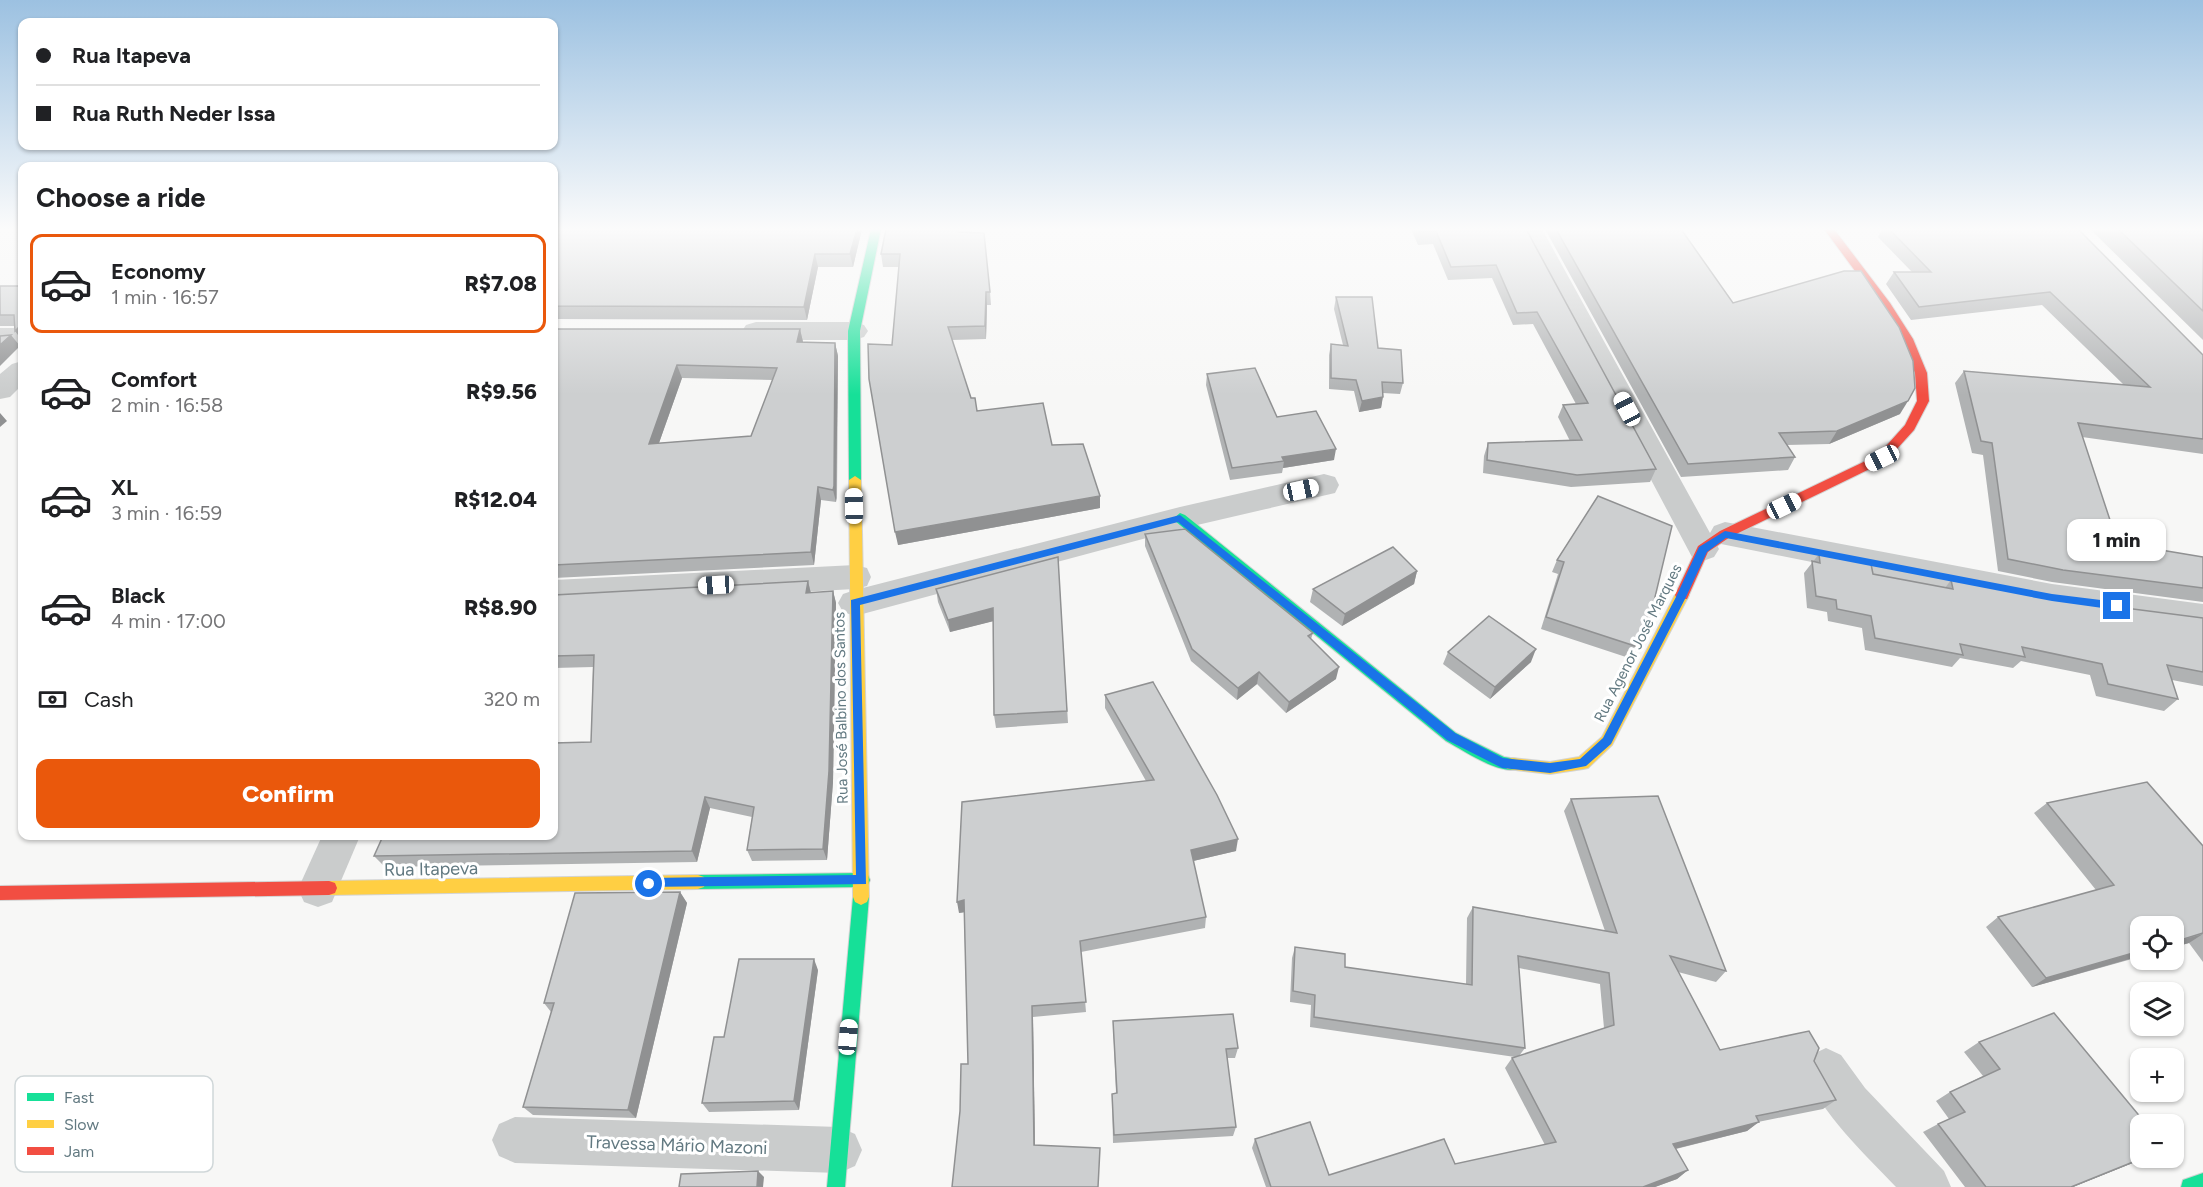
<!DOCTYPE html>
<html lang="en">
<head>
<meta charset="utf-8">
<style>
  body { margin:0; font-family:Figtree,sans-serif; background:#f6f6f6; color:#202124; height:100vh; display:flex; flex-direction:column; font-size:22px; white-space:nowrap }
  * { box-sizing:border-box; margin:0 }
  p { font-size:20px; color:#757577 }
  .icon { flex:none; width:33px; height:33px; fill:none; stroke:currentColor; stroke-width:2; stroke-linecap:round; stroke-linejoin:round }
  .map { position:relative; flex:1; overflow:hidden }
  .panel { position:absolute; left:18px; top:162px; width:540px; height:678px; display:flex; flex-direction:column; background:#fff; border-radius:12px; box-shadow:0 2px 4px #0004 }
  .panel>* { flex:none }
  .guide { position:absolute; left:18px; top:18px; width:540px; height:132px; border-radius:12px; box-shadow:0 2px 4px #0004; display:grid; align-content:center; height:132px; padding:0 18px; background:#fff }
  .tools { position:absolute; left:2130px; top:916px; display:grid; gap:12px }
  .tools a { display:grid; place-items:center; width:54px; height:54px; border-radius:12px; background:#fff; box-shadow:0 2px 4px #0004; font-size:30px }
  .end { position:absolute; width:27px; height:27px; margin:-14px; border:8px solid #1a73e8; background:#fff; box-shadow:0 0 0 3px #fff }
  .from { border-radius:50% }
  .bubble { position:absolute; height:42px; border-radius:12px; background:#fff; box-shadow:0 2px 4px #0004; font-size:20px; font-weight:800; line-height:42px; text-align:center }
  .car { position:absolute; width:18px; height:36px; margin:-18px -9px; border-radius:8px; box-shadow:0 0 4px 2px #0007; background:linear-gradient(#fff 24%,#345 0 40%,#fff 0 76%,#345 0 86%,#fff 0) }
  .guide b { display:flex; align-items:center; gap:21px; height:57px; font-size:22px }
  .guide b+b { border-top:2px solid #e0e0e0 }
  .guide i { width:15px; height:15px; background:#202124 }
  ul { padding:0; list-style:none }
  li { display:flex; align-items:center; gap:18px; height:99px; margin:0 12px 9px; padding:0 6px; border:3px solid transparent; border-radius:12px }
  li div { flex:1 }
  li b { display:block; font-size:22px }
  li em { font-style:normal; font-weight:800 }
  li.selected { border-color:#ea580c }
  li>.icon { width:54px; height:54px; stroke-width:1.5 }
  h2 { padding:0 18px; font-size:27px; line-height:72px }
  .pay { display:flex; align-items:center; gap:15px; height:66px; padding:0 18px; font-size:22px }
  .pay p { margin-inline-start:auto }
  .button { display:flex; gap:12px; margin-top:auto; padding:12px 18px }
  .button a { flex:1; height:69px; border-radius:12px; background:#ea580c; color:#fff; font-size:24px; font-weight:800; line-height:69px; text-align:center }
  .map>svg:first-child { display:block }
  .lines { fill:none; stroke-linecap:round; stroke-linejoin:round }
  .fast-casing { stroke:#d3d4d4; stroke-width:2 }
  .slow-casing { stroke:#d3d4d4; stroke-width:2 }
  .jam-casing { stroke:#d3d4d4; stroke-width:2 }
  .street { fill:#cacccc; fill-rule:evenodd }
  .fast { fill:#16e098; fill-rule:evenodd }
  .slow { fill:#ffcf43; fill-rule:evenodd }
  .jam { fill:#f24e42; fill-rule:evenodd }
  .wall { fill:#b0b2b3; fill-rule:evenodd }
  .shaded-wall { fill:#909192 }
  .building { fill:#cdcfd0; stroke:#909192; stroke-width:1.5; fill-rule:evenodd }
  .route { fill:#1a73e8 }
  .labels { text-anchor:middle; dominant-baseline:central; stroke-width:6; stroke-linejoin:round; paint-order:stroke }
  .street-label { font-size:15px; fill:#627981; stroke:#fff }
  .near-street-label { font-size:18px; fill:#627981; stroke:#fff }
  .key { fill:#fff; stroke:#d0d7d9; stroke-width:1.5 }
  .key-label { font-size:16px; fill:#627981 }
</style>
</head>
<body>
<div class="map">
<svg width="2203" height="1187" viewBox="0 0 2203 1187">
  <rect width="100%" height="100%" fill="#f7f7f6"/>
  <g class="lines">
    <defs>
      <g id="fast">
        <polygon points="871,229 881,229 860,331 861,480 855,484 849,480 848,331"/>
        <path d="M1180,513L1185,515L1456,733L1504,757L1517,759L1520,764L1517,769C1499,775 1463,750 1446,741L1175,521L1174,518Z"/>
        <polygon points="862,873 868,875 870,880 868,885 862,887 698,889 692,887 690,882 692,877 698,875"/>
        <polygon points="861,889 867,892 869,897 845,1187 827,1187 853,897 855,892"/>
        <polygon points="2203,1173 2203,1187 2181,1187 2183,1180"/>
      </g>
      <g id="slow">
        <polygon points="855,476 861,480 869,897 867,902 861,905 855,902 853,897 849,480"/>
        <polygon points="1682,590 1687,591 1689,595 1612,745 1588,768 1583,769 1550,774 1507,769 1504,764 1507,759 1512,758 1550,762 1579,757 1602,737 1677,591"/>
        <polygon points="698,875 704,877 706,882 704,887 698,889 329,895 323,893 321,888 323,883 329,881"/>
      </g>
      <g id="jam">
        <polygon points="1824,229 1834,229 1890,303 1913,339 1927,373 1929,401 1914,430 1886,461 1730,537 1708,552 1687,599 1677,599 1675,595 1698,546 1720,531 1878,455 1905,425 1917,401 1915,373 1901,339 1881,306"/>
        <polygon points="329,881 335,883 337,888 335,893 329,895 0,900 0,886"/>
      </g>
    </defs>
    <use href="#fast" class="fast-casing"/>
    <use href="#slow" class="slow-casing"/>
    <use href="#jam" class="jam-casing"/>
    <g class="street">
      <polygon points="1518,229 1542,229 1710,533 1714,526 1725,522 2052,584 2203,604 2203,630 2052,610 1716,543 1719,549 1714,557 1703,561 1692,557"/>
      <polygon points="756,322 854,322 864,325 868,331 864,337 854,340 756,340 746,337 742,331 746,325"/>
      <polygon points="0,328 22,328 22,344 0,346"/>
      <polygon points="22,361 22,385 10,397 0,399 0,374 12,364"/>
      <polygon points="1324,474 1335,477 1339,485 1335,493 1180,529 855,616 843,612 838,603 843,594 855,590 1180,507"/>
      <polygon points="855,565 867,568 871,577 867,586 855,589 554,605 554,580"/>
      <polygon points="322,836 360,836 332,902 318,907 304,902 298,889"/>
      <path d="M1826,1048L1841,1055L1865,1088L1944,1171L1951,1187H1896C1862,1151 1823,1116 1804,1070L1811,1055Z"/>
      <polygon points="515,1117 839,1127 855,1134 862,1150 855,1166 839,1173 515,1163 499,1156 492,1140 499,1124"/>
    </g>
    <use href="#fast" class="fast"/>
    <use href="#slow" class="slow"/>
    <use href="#jam" class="jam"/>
  </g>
  <g class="wall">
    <polygon points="554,229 862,229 853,267 818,267 807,320 554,319"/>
    <polygon points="886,229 960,229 960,232 990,292 991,305 987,305 986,339 952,340 971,398 977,411 1052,445 1100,496 1100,508 898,545 892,345 899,267 883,267 881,254"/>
    <polygon points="1411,229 1526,229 1656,469 1650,482 1571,487 1483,473 1484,456 1488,443 1570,441 1558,417 1563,405 1576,404 1533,324 1513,325 1492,278 1448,280 1433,244 1418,245"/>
    <polygon points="1545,229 1681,229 1733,303 1900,414 1829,444 1787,445 1795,457 1788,470 1681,477"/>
    <polygon points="1882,229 2078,229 2203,355 2203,454 2082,437 2110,520 2137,546 2203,557 2203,602 2052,582 1998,571 1983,455 1972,453 1955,383 1964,371 2124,385 2042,305 1911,320 1886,284 1894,272 1912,272 1878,237"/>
    <polygon points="2090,229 2203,229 2203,340"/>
    <polygon points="22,284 22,340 15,331 15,326 0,326 0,286 20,286"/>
    <polygon points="1336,297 1378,348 1403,383 1400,394 1383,393 1381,408 1359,412 1354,391 1329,389 1329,355 1331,344 1343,345 1334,309"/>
    <path d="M554,329H800L803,342L835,343L838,356L837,498L836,502L821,500L814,565L554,578ZM682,378L773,380L751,436L659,443Z"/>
    <polygon points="1207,374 1277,417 1334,460 1283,468 1282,473 1230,480 1206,385"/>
    <polygon points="1598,496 1650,618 1629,658 1541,629 1558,574 1552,572 1557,560"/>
    <polygon points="1145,534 1313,633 1311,639 1336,679 1286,713 1257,684 1237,700 1191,661 1145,546"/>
    <polygon points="1819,554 1873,574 1945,588 1951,580 2063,600 2203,618 2203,686 2172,680 2178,699 2164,711 2096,696 2090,675 2021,661 2013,668 1960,658 1952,667 1865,650 1862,628 1828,621 1827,612 1807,608 1804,573"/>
    <polygon points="1058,557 1068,723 996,728 994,715 993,621 950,632 938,602 936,589"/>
    <polygon points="1417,571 1414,584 1342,626 1310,602 1313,589"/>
    <polygon points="808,581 811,593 833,591 836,603 833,782 827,860 752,861 747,850 752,817 710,808 697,862 385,867 374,856 591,742 593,667 554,668 554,595"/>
    <polygon points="1448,652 1531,662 1490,699 1443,664"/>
    <polygon points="1105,695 1236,851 1193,861 1206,917 1205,928 1081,952 1086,1012 1033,1017 1035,1145 952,1187 968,1064 964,912 959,913 1146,781 1105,708"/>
    <path d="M1571,799L1726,971L1716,982L1678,972L1720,1050L1814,1061L1836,1100L1823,1109L1758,1122L1747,1131L1676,1149L1688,1170L1677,1179L1655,1187H1266L1252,1148L1255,1139L1329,1175L1455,1164L1545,1145L1505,1068L1512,1058L1515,1057L1310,1027L1311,1005L1290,1002L1292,958L1295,947L1345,967L1466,984L1467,918L1473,907L1605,931L1564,811ZM1519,968L1600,984L1604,1028L1519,1056L1525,1048Z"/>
    <polygon points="2047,803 2203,846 2203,962 2189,943 2032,987 1986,927 1998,917 2096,890 2034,813"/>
    <polygon points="680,892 687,903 636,1118 533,1115 523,1107 551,1012 544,1003"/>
    <polygon points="818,970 799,1110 709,1112 702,1103"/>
    <polygon points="1113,1021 1238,1048 1235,1058 1227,1058 1236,1127 1233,1136 1113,1143 1112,1094 1116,1093"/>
    <polygon points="1979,1042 2140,1158 2145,1158 2073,1187 1965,1187 1923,1132 1938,1124 1949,1119 1936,1101 1950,1092 1983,1076 1964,1052"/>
  </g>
  <g class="shaded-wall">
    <polygon points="857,229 862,229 853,267 850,254"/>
    <polygon points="815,254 818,267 807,320 804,307"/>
    <polygon points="986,292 987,305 986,339 985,326"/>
    <polygon points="22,324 22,340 15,331"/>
    <polygon points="800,329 803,342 797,342"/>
    <polygon points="11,335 20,346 0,366 0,345"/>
    <polygon points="835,343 838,356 836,502 833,490"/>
    <polygon points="677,365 682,378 654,457 649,444"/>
    <polygon points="1383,397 1381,408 1359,412 1362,401"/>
    <polygon points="1908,401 1900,414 1829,444 1837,431"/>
    <polygon points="0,413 7,421 0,427"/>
    <polygon points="1336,449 1334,460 1283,468 1284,461 1282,457"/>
    <polygon points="818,487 821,500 814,565 811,552"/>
    <polygon points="1100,496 1100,508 898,545 895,532"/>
    <polygon points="1417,571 1414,584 1342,626 1345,614"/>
    <polygon points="808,581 811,594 806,593"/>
    <polygon points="833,591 836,603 833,782 827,860 823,849"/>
    <polygon points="993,608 994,621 950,632 948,620"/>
    <polygon points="1536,649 1531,662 1490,699 1495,687"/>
    <polygon points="1339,667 1336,679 1286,713 1289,702"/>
    <polygon points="1259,672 1257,684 1237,700 1238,688"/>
    <polygon points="705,797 710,808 697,862 692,851"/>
    <polygon points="1238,839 1236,851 1189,862 1191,850"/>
    <polygon points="680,892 687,903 636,1118 628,1110"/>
    <polygon points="964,900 966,912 959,913 957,902"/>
    <polygon points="2203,934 2189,943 2174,947 2174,942"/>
    <polygon points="2140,951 2140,956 2032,987 2046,978"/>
    <polygon points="814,959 818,970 799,1110 794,1101"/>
    <polygon points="1032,1006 1033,1017 1035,1154 1034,1145"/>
    <polygon points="1759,1122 1747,1131 1662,1152 1673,1144"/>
    <polygon points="2143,1158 2145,1158 2073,1187 2071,1187"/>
    <polygon points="1688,1170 1677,1179 1655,1187 1643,1187"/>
    <polygon points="758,1171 764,1177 763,1187 757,1187"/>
  </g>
  <g class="building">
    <polygon points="554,229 857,229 850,254 815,254 804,307 554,306"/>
    <polygon points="886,229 958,229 958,232 984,233 990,292 986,292 985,326 948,327 971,398 975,398 977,411 1043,403 1052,445 1083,444 1100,496 895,532 869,379 868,344 892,345 900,254 881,254"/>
    <polygon points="1419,229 1526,229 1656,469 1577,475 1487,460 1488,443 1582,440 1563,405 1588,403 1537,312 1517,313 1496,265 1451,267 1436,231 1420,232"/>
    <polygon points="1556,229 1681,229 1733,303 1844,271 1861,271 1899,327 1913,361 1915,388 1908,401 1837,431 1779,433 1795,457 1688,464"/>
    <polygon points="1889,229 2078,229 2203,355 2203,439 2078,423 2110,520 2124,521 2137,546 2203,557 2203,588 2063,570 2008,559 1992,443 1981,441 1964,371 2150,387 2050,292 1919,307 1894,272 1931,272"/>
    <polygon points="2118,229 2203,229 2203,311"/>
    <polygon points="22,284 22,324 15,331 14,315 0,315 0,286 20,286"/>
    <polygon points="1336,297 1372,297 1378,348 1401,350 1403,383 1382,382 1383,397 1362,401 1356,380 1331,378 1331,344 1348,346"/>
    <path d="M554,329H800L797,342L835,343L834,486L833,490L818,487L811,552L554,565ZM677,365L777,368L751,436L649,444Z"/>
    <polygon points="11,335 0,345 0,336"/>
    <polygon points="1255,368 1277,417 1316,411 1336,449 1282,457 1284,461 1232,468 1207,374"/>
    <polygon points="1598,496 1672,526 1650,618 1635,646 1546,617 1564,562 1557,560"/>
    <polygon points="1185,529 1313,633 1308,636 1339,667 1289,702 1259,672 1238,688 1192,649 1145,534"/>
    <polygon points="1393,547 1417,571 1345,614 1313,589"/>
    <polygon points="1819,554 1871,564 1873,574 1953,589 1951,580 2063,600 2203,618 2203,672 2167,665 2178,699 2108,684 2102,664 2022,647 2025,657 1960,644 1963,655 1875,638 1871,616 1837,609 1836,600 1816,596 1812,561 1820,563"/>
    <polygon points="1058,557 1067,711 994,715 993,608 948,620 936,589"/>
    <polygon points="808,581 806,593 833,591 829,771 823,849 747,850 754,807 705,797 692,851 374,856 383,836 554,836 554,743 591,742 594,655 554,656 554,595"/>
    <polygon points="1489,616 1536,649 1495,687 1448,652"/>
    <polygon points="1153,682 1217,795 1238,839 1191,850 1206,917 1080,941 1086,1002 1032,1006 1034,1145 1100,1148 1098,1187 952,1187 960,1111 961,1064 968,1064 964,900 957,902 962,802 1154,780 1105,695"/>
    <polygon points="2147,782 2203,846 2203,933 2174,942 2174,927 2140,927 2140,951 2046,978 1998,917 2114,885 2047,803"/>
    <polygon points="1658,796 1726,971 1670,956 1720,1050 1809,1031 1819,1048 1814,1061 1836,1100 1756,1116 1759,1122 1673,1144 1688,1170 1643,1187 1271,1187 1255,1139 1310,1122 1329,1175 1444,1139 1455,1164 1556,1142 1512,1058 1614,1025 1609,973 1518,956 1525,1048 1314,1017 1315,995 1293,991 1295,947 1345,954 1345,967 1472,985 1473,907 1617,933 1571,799"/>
    <polygon points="680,892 628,1110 523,1107 554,1003 544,1003 575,893"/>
    <polygon points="739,959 814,959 794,1101 702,1103 714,1037 724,1037"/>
    <polygon points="2054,1013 2147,1125 2140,1125 2140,1158 2143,1158 2071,1187 1986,1187 1938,1124 1965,1112 1950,1092 2000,1069 1979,1042"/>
    <polygon points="1233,1014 1238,1048 1226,1049 1236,1127 1114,1135 1112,1094 1117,1093 1113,1021"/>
    <polygon points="758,1171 757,1187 679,1187 681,1174"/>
  </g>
  <linearGradient id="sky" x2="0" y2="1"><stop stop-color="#9cc1e1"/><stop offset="0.58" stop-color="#fbfbfb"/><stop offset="1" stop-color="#fbfbfb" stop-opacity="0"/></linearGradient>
  <rect width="2203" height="395" fill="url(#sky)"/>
  <polygon class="route" points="1180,515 1455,733 1503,758 1550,763 1580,759 1603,738 1676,597 1699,547 1725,531 2052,594 2117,602 2122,606 2117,610 2052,601 1726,538 1707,552 1686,597 1611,744 1586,766 1550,773 1502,768 1447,740 1178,522 860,605 866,884 645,887 645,880 649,878 856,875 851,600"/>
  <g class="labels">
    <g class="street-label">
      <text transform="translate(1638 643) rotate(-63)">Rua Agenor José Marques</text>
      <text transform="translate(841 708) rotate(-91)">Rua José Balbino dos Santos</text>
    </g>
    <g class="near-street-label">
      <text transform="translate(431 869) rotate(-1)">Rua Itapeva</text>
      <text transform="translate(677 1145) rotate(2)">Travessa Mário Mazoni</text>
    </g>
  </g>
  <rect x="15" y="1076" width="198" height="96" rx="9" class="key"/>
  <rect x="27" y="1093" width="27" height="8" fill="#16e098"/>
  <rect x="27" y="1120" width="27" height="8" fill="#ffcf43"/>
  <rect x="27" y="1147" width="27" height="8" fill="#f24e42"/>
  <g class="key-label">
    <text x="64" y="1103">Fast</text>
    <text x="64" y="1130">Slow</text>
    <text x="64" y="1157">Jam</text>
  </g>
</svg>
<div class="tools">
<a><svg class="icon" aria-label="locate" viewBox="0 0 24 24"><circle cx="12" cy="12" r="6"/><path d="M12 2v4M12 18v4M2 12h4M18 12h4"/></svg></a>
<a><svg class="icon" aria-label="layers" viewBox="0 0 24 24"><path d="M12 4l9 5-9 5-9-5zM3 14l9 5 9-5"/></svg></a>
<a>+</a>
<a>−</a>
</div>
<i class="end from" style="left:649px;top:884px"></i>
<i class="end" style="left:2117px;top:606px"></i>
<div class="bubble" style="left:2067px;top:519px;width:99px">1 min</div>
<i class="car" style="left:1627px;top:409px;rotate:332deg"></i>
<i class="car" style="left:1882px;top:458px;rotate:244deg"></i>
<i class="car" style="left:1301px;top:490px;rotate:78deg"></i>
<i class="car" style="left:854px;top:506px;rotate:359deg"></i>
<i class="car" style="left:1784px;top:506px;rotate:64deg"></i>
<i class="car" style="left:716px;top:585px;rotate:267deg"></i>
<i class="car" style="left:848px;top:1037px;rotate:5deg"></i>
<div class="guide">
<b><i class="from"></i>Rua Itapeva</b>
<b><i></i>Rua Ruth Neder Issa</b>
</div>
<section class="panel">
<h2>Choose a ride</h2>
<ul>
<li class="selected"><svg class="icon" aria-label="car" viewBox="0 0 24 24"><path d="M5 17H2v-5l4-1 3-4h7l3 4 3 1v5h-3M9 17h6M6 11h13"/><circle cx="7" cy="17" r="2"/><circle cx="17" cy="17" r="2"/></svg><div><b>Economy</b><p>1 min · 16:57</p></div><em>R$7.08</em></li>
<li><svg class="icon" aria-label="car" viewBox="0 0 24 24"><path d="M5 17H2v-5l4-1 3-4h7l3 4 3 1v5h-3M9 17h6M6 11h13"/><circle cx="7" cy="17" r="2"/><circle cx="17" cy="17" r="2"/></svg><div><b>Comfort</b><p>2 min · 16:58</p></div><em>R$9.56</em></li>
<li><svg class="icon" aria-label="car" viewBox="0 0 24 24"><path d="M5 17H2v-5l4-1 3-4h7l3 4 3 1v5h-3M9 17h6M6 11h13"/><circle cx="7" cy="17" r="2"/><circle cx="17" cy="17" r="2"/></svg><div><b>XL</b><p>3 min · 16:59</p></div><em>R$12.04</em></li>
<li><svg class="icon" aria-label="car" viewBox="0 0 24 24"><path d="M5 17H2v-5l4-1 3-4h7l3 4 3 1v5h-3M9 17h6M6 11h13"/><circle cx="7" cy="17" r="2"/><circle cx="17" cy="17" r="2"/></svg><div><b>Black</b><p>4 min · 17:00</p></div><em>R$8.90</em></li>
</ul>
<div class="pay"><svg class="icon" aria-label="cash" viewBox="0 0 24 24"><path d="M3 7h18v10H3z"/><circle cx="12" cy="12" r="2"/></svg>Cash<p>320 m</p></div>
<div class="button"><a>Confirm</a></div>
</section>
</div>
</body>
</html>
